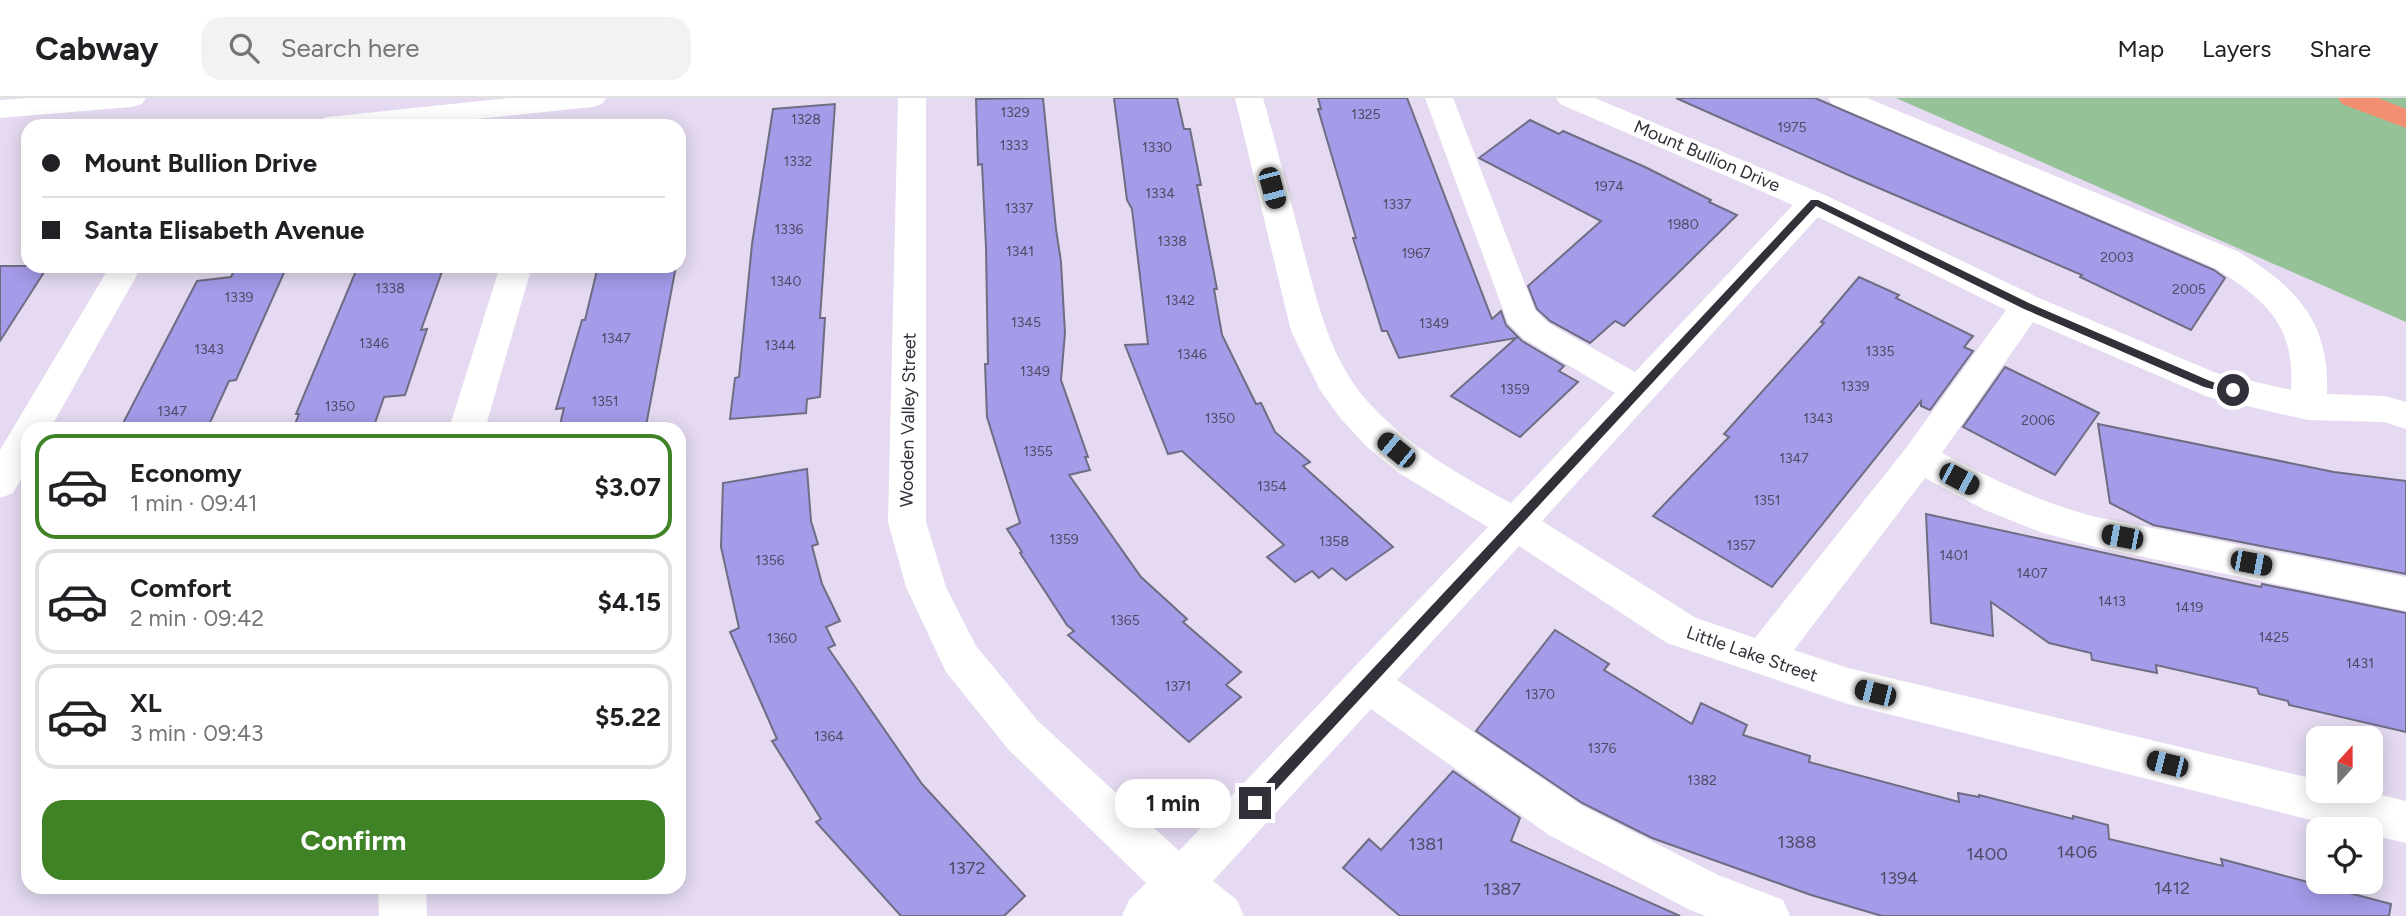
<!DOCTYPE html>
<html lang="en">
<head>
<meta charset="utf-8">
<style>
  body { margin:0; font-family:Figtree,sans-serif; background:#f2f2f2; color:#202124; height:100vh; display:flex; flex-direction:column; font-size:26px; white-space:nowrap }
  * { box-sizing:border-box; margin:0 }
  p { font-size:23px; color:#757577 }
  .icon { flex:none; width:38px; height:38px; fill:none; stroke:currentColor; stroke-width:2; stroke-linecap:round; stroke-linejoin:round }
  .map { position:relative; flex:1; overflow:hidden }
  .drawer { position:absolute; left:21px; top:324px; width:665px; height:472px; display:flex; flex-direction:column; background:#fff; border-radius:21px; box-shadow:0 4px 18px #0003 }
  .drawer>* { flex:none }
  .banner { position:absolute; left:21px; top:21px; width:665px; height:154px; border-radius:21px; box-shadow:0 4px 18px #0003; display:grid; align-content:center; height:154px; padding:0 21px; background:#fff }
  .needle { width:46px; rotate:21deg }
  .fabs { position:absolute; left:2306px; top:628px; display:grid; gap:14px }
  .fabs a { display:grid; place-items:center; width:77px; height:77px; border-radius:14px; background:#fff; box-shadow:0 4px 18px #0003; font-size:35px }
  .end { position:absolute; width:32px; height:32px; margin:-16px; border:9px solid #343039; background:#fff; box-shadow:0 0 0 4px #fff }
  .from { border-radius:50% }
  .bubble { position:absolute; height:49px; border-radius:21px; background:#fff; box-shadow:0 4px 18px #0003; font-size:23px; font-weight:700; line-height:49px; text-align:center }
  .car { position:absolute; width:21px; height:42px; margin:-21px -10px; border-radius:9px; box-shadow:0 0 5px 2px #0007; background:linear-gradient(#222 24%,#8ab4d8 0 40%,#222 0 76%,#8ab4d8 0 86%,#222 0) }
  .banner b { display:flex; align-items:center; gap:24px; height:66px; font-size:26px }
  .banner b+b { border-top:2px solid #e0e0e0 }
  .banner i { width:18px; height:18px; background:#202124 }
  ul { padding:12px 0 0; list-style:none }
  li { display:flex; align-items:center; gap:21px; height:105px; margin:0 14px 10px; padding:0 7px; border:4px solid #e0e0e0; border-radius:21px }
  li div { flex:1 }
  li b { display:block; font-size:26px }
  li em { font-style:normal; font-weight:700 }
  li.current { border-color:#3f8326 }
  li>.icon { width:63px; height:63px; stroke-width:1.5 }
  .cta { display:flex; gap:14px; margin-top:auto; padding:14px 21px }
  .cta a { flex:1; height:80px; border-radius:21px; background:#3f8326; color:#fff; font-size:28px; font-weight:700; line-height:80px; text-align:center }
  header { display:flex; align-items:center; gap:42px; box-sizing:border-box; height:98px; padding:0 35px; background:#fff; border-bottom:2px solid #e0e0e0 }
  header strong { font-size:33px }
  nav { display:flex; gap:38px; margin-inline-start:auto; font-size:24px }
  .search { width:490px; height:63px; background:#f2f2f2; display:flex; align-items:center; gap:18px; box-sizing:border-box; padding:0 24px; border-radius:21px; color:#757577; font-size:26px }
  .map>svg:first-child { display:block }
  .green { fill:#95c297 }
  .building { fill:#a49be9; stroke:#6f6d83; stroke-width:2 }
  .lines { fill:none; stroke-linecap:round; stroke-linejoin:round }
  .minor { fill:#fff; fill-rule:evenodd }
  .highway { fill:#f28e72; fill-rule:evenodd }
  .route { fill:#343039 }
  .labels { text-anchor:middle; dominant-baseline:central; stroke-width:7; stroke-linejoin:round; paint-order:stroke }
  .number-label { font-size:14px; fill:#504b65 }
  .street-label { font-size:18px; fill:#343039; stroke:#fff }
  .near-number-label { font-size:18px; fill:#504b65 }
</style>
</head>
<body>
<header>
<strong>Cabway</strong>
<div class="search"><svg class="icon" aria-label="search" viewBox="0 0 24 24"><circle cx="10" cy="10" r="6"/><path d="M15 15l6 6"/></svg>Search here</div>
<nav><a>Map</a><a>Layers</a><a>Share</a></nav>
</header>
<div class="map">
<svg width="2406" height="818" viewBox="0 0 2406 818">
  <rect width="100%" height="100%" fill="#e5daf1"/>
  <polygon class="green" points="1896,0 2406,0 2406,224"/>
  <g class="building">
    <polygon points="1043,0 1056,131 1061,164 1065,235 1061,282 1088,359 1085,359 1090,372 1069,377 1141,479 1187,521 1183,524 1241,574 1226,587 1241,599 1189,644 1068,537 1074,533 1067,527 1020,455 1022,454 1007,431 1020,425 987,319 985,266 988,266 986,150 982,66 978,67 976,1"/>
    <polygon points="1114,0 1177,0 1184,31 1190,31 1201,87 1197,87 1217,191 1214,191 1222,237 1256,306 1261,305 1275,334 1310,364 1303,368 1393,449 1346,482 1332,470 1319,480 1312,473 1295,484 1267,459 1284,447 1182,353 1168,356 1125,247 1148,246 1132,111 1127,102"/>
    <polygon points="1318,0 1407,0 1492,221 1501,213 1506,227 1522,243 1564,268 1559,273 1578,284 1520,339 1451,298 1516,240 1399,260 1387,233 1382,233 1353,140 1356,140 1318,11 1321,11"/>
    <polygon points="1676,0 1815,0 2214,172 2225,180 2191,232 2080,179 2082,177 1853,79"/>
    <polygon points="835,6 820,220 825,220 820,299 807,301 806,315 730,321 735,280 739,279 752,146 773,11"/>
    <polygon points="1530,22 1559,36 1563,33 1645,69 1711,102 1709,104 1737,117 1624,228 1615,223 1590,245 1550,223 1537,211 1528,188 1601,123 1479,60"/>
    <polygon points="0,168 48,168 0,243"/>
    <polygon points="236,168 287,168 236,282 229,283 207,331 120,331 197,183 231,179"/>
    <polygon points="358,168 444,168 421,232 427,231 405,297 384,299 375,325 371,327 293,331 299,316 296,316"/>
    <polygon points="598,168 676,168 646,328 559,331 564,310 556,311 582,222 585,222"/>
    <polygon points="1859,179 1899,197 1896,200 1973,238 1964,249 1973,253 1930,312 1921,308 1921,303 1772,489 1653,418 1729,339 1724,336 1824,225 1821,224"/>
    <polygon points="2005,269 2099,315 2055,377 1963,329"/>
    <polygon points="2098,326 2334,374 2406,383 2406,476 2153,427 2110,405"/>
    <polygon points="807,371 811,423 818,446 812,448 822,486 840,523 826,529 835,547 828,550 922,686 1025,798 1004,818 901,818 816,724 821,721 772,643 777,641 730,534 739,530 721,449 723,385"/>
    <polygon points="1926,416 2261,489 2262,486 2406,515 2406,634 2289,607 2288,603 2259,596 2257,590 2156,567 2157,575 2092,562 2091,555 2049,545 1991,504 1993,538 1931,525"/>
    <polygon points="1555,532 1609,566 1604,572 1692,626 1701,605 1747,627 1743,637 1810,658 1809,664 1959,704 1958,695 1979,699 1979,697 2073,721 2073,718 2108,727 2109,741 2223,768 2221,761 2391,806 2389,818 1882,818 1811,797 1652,740 1582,705 1476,633"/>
    <polygon points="1453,673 1520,720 1511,743 1680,818 1400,818 1343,770 1369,741 1381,752"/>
  </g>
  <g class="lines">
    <g class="minor">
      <polygon points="27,0 146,0 142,6 132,9 0,20 0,2"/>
      <polygon points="509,0 606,0 602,6 592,9 411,28 313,28 318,22 328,19"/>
      <path d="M898,0H926V424L946,489L976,548L1038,623L1179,753L1488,429L1399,375L1367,349L1341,321L1320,292L1291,233L1235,0H1263C1276,46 1288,93 1300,139C1316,197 1327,258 1368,304C1408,348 1459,377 1511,405L1615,295L1524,241L1508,225L1425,0H1453L1535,212L1548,225L1635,274L1793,107L1560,6L1556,0H1595L1825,97L2039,200L2216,275L2291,292C2295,227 2267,203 2215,170L1832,6L1828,0H1867L2239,154C2297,190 2330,224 2327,296L2385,298L2406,304V331L2384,324L2308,322L2208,299L2033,224L1942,355C1994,382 2039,404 2096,419L2406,479V513L2096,449L2043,435L1985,412L1925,380L1794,552L1848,570L2319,682V693H2365L2406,703V745L2371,737V732H2351L1848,606L1682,550L1667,545L1519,448L1397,582L1581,707L1718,777L1783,802L1790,818H1706L1688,811L1549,737L1371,611L1213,783L1237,802L1244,818H1122L1129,802L1146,785L1008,651L946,574L906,489L888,424ZM1818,119L2006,212L1906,350L1755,540L1696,520L1542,423Z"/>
      <polygon points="110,168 142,168 50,331 28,331 28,369 13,395 0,400 0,352"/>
      <polygon points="500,168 532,168 485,331 449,331"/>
      <polygon points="378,789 426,789 427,818 379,818"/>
    </g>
    <polygon class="highway" points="2338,0 2378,0 2406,11 2406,30 2342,6"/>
  </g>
  <polygon class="route" points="1811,102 1818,102 2031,206 2210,283 2238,292 2233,296 2204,289 2024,211 1816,108 1260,709 1251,709 1251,701"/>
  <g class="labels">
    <g class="number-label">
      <text x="1015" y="14">1329</text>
      <text x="1366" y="16">1325</text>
      <text x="806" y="21">1328</text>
      <text x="1792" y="29">1975</text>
      <text x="1014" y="47">1333</text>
      <text x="1157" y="49">1330</text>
      <text x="798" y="63">1332</text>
      <text x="1609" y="88">1974</text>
      <text x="1160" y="95">1334</text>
      <text x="1397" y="106">1337</text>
      <text x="1019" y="110">1337</text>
      <text x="1683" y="126">1980</text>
      <text x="789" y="131">1336</text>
      <text x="1172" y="143">1338</text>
      <text x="1020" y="153">1341</text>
      <text x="1416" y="155">1967</text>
      <text x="2117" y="159">2003</text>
      <text x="786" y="183">1340</text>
      <text x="390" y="190">1338</text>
      <text x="2189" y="191">2005</text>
      <text x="239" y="199">1339</text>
      <text x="1180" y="202">1342</text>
      <text x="1026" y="224">1345</text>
      <text x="1434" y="225">1349</text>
      <text x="616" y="240">1347</text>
      <text x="374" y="245">1346</text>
      <text x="780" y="247">1344</text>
      <text x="209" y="251">1343</text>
      <text x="1880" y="253">1335</text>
      <text x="1192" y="256">1346</text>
      <text x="1035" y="273">1349</text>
      <text x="1855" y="288">1339</text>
      <text x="1515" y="291">1359</text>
      <text x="605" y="303">1351</text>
      <text x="340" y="308">1350</text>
      <text x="172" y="313">1347</text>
      <text x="1220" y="320">1350</text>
      <text x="1818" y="320">1343</text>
      <text x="2038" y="322">2006</text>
      <text x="1038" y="353">1355</text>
      <text x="1794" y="360">1347</text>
      <text x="1272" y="388">1354</text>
      <text x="1767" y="402">1351</text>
      <text x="1064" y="441">1359</text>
      <text x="1334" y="443">1358</text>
      <text x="1741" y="447">1357</text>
      <text x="1954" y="457">1401</text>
      <text x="770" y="462">1356</text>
      <text x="2032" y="475">1407</text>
      <text x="2112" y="503">1413</text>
      <text x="2189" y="509">1419</text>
      <text x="1125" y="522">1365</text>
      <text x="2274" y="539">1425</text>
      <text x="782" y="540">1360</text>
      <text x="2360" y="565">1431</text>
      <text x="1178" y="588">1371</text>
      <text x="1540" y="596">1370</text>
      <text x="829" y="638">1364</text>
      <text x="1602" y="650">1376</text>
      <text x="1702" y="682">1382</text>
    </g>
    <g class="street-label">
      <text transform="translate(1707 58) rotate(23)">Mount Bullion Drive</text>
      <text transform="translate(908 322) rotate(-89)">Wooden Valley Street</text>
      <text transform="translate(1752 556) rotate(19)">Little Lake Street</text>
    </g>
    <g class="near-number-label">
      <text x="1797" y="744">1388</text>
      <text x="1426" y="746">1381</text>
      <text x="2077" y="754">1406</text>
      <text x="1987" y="756">1400</text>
      <text x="967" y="770">1372</text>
      <text x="1899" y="780">1394</text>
      <text x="2172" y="790">1412</text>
      <text x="1502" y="791">1387</text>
    </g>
  </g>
</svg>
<div class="fabs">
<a><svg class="needle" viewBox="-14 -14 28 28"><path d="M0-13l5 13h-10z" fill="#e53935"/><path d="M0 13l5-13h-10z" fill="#757577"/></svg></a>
<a><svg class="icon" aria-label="locate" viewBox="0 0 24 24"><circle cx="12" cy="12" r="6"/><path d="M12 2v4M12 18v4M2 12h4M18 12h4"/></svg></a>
</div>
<i class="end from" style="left:2233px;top:292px"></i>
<i class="end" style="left:1255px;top:705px"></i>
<div class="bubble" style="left:1115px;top:681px;width:116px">1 min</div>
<i class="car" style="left:1272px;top:90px;rotate:165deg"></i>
<i class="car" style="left:1396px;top:352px;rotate:309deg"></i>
<i class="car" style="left:1959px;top:381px;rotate:118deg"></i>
<i class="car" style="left:2122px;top:439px;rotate:281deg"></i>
<i class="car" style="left:2251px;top:465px;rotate:101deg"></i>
<i class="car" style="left:1875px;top:595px;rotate:284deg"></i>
<i class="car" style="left:2167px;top:666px;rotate:284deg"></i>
<div class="banner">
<b><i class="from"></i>Mount Bullion Drive</b>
<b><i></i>Santa Elisabeth Avenue</b>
</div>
<section class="drawer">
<ul>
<li class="current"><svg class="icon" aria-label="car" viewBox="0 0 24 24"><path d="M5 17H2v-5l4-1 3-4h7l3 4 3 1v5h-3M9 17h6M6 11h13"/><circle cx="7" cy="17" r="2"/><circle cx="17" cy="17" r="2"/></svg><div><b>Economy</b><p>1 min · 09:41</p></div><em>$3.07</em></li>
<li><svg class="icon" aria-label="car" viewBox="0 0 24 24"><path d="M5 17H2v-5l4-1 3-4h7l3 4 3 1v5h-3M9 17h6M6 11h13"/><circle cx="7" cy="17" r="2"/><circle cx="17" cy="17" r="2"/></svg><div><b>Comfort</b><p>2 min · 09:42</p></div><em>$4.15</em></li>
<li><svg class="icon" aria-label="car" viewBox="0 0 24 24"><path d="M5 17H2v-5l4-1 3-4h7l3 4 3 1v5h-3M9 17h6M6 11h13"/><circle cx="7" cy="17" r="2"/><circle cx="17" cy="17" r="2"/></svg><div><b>XL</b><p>3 min · 09:43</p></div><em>$5.22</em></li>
</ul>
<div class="cta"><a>Confirm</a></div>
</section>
</div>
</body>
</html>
